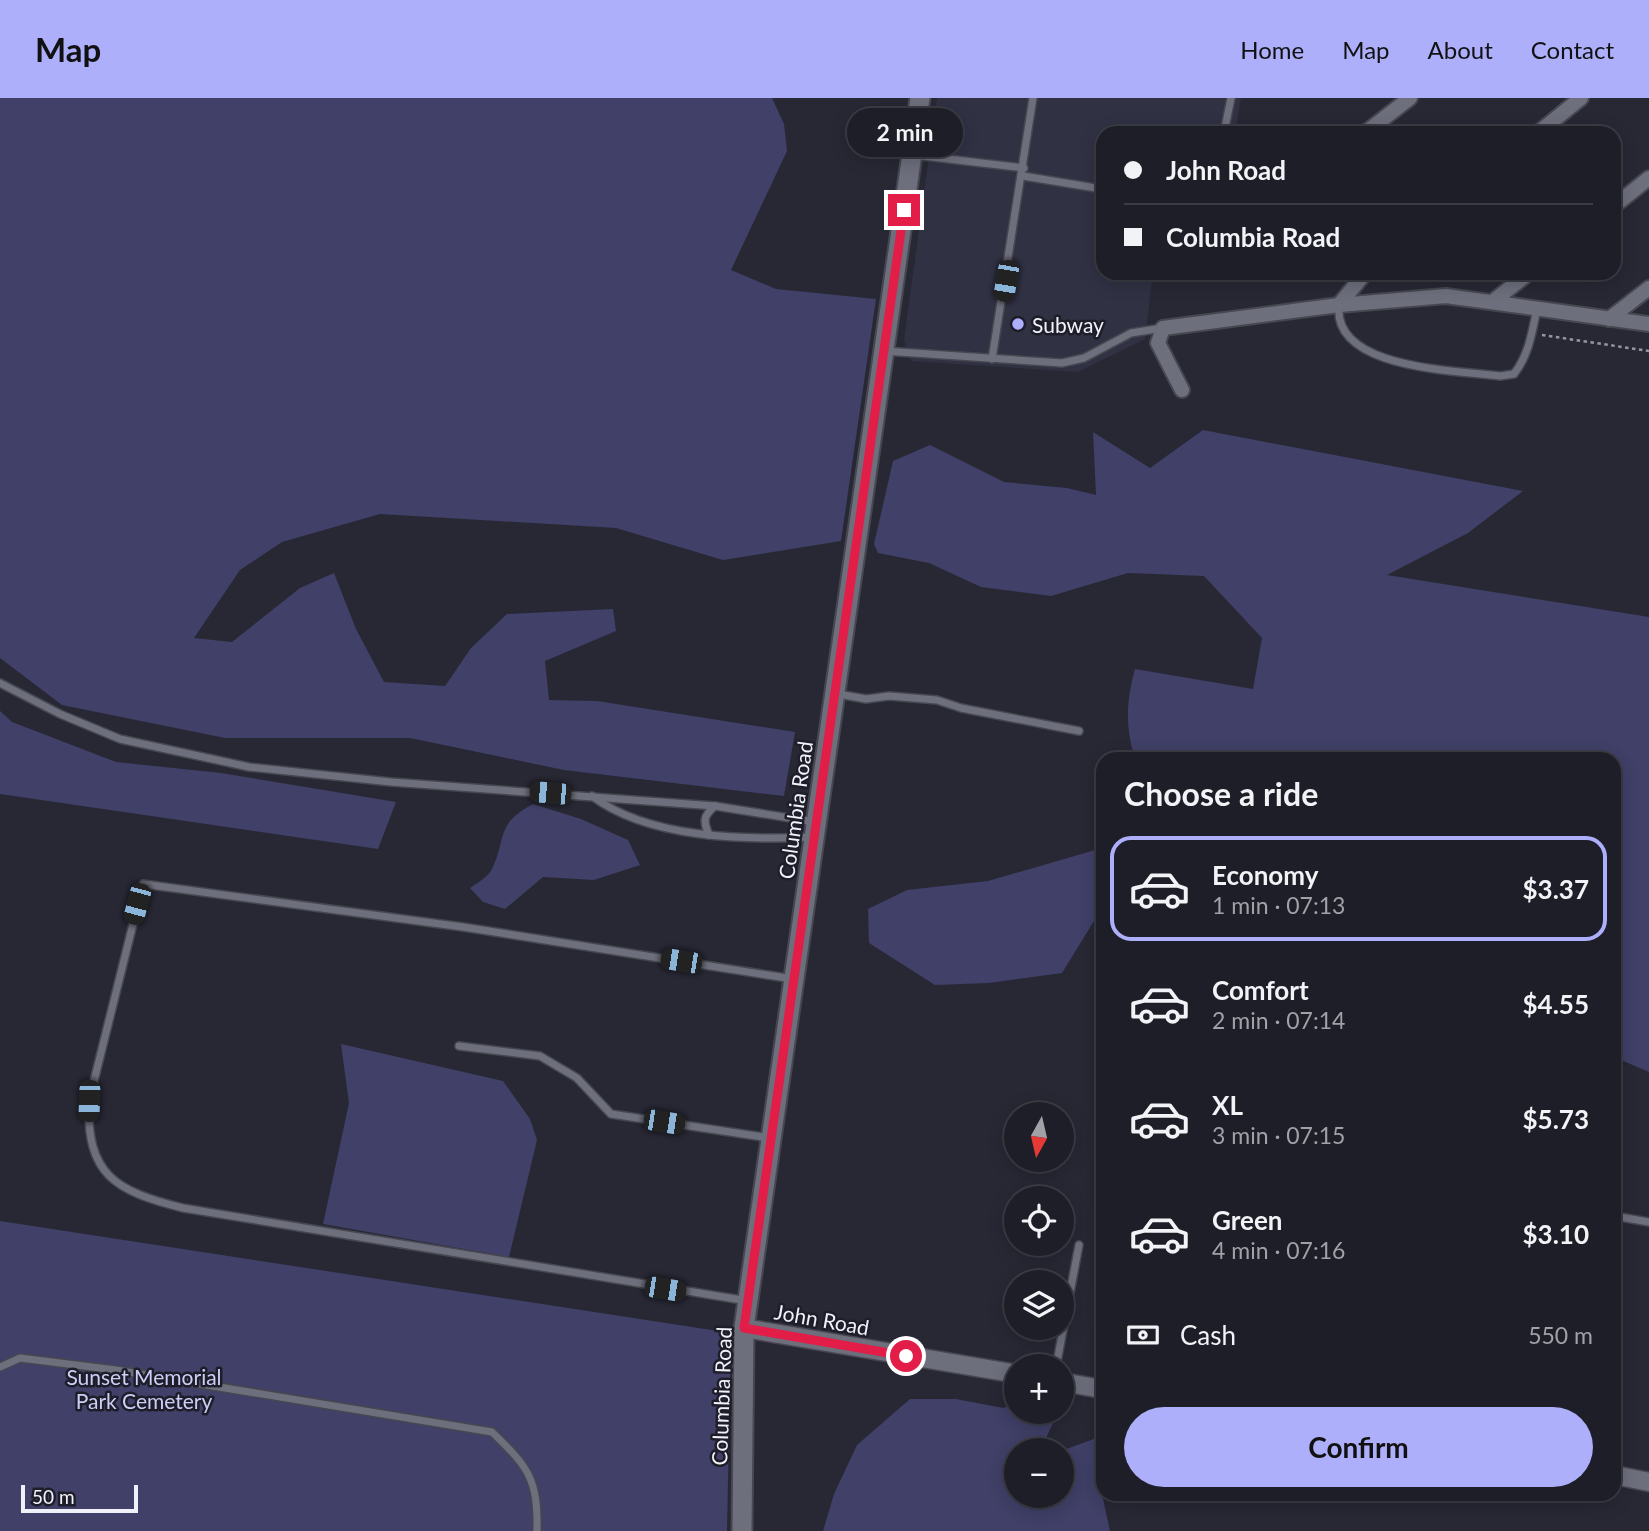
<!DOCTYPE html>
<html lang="en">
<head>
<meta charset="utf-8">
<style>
  body { margin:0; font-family:Lato,sans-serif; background:#2a2b33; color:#f1f3f6; height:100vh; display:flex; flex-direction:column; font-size:26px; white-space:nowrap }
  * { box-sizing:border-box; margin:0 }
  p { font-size:23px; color:#a0a2a7 }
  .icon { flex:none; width:38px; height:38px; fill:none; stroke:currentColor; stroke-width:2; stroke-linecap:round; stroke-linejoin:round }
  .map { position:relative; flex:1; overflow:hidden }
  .panel { position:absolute; left:1096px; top:654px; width:525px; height:749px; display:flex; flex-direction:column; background:#1d1e27; border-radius:21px; box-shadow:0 4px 18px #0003,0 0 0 2px #3b3c44 }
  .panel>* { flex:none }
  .banner { position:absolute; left:1096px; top:28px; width:525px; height:154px; border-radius:21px; box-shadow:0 4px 18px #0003,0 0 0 2px #3b3c44; display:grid; align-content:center; height:154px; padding:0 28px; background:#1d1e27 }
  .needle { width:46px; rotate:188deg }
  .tools { position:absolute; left:1004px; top:1004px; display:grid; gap:14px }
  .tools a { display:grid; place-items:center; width:70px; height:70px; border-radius:50%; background:#1d1e27; box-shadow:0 4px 18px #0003,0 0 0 2px #3b3c44; font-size:35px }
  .scale { position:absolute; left:21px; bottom:18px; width:117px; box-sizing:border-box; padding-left:7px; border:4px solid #f1f1f9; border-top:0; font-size:19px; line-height:24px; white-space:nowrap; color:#f1f1f9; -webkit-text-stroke:5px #1e1e2a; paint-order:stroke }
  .end { position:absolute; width:32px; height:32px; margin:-16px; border:9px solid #e11d48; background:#fff; box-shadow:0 0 0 4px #fff }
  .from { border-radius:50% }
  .bubble { position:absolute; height:49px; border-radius:24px; background:#1d1e27; box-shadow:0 4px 18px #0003,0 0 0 2px #3b3c44; font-size:23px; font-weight:700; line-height:49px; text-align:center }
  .car { position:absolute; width:21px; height:42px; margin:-21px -10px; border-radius:9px; box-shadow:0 0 5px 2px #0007; background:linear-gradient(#222 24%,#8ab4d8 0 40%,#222 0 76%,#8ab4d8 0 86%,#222 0) }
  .banner b { display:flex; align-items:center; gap:24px; height:66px; font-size:26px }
  .banner b+b { border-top:2px solid #3b3c44 }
  .banner i { width:18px; height:18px; background:#f1f3f6 }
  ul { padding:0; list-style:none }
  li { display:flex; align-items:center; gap:21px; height:105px; margin:0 14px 10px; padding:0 14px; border:4px solid transparent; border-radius:21px }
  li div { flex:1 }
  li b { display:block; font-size:26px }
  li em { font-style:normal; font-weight:700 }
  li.active { border-color:#adaffb }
  li>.icon { width:63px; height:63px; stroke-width:1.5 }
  h2 { padding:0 28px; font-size:32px; line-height:84px }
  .pay { display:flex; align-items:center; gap:18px; height:77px; padding:0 28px; font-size:26px }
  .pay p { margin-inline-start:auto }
  .action { display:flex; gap:14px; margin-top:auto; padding:14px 28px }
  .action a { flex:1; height:80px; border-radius:42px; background:#adaffb; color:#111; font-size:28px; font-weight:700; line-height:80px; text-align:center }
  header { display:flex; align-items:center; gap:42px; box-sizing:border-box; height:98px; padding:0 35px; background:#adaffb; color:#111 }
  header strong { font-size:33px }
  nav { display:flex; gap:38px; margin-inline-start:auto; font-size:24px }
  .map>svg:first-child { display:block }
  .built { fill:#303143 }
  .green { fill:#404068 }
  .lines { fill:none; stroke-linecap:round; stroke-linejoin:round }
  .service-casing { stroke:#464750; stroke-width:10 }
  .minor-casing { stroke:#464750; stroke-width:18 }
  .tertiary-casing { stroke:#464750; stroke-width:21 }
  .secondary-casing { stroke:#464750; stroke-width:23 }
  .path { stroke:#9696a0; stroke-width:2.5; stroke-dasharray:3.5 3.5; stroke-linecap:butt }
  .service { stroke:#6e6f7d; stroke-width:7 }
  .minor { stroke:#6e6f7d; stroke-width:14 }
  .tertiary { stroke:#6e6f7d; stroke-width:18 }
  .secondary { stroke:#6e6f7d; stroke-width:19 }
  .route { stroke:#e11d48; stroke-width:9 }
  .poi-dot { fill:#adaffb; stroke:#1e1e2a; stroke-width:2.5 }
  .labels { text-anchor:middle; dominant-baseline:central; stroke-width:5; stroke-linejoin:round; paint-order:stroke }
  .poi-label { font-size:21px; fill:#f1f1f9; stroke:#1e1e2a; text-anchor:start }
  .street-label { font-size:21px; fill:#f1f1f9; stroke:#1e1e2a }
  .park-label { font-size:21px; fill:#cccef6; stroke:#1e1e2a }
</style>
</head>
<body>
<header>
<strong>Map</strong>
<nav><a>Home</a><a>Map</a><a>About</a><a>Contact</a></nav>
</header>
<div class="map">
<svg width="1649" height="1433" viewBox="0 0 1649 1433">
  <rect width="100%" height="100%" fill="#272834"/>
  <polygon class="built" points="937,0 1241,0 1235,35 1102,35 1102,175 1153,175 1145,241 1078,274 911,263 904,242"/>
  <g class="green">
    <polygon points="0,0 772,0 784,26 787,53 731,172 776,191 876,201 841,443 723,462 616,430 380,416 282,444 240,472 194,540 232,544 300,490 334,475 356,531 384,584 445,588 471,550 507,516 613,511 616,533 545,563 549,602 597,603 795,634 784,698 564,672 410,640 225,640 62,607 0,560"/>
    <path d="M1203,332L1523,393L1468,435L1387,477L1649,519V974L1614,959V662L1148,661L1133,654C1125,625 1127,600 1135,571L1253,591L1262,540L1204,478L1128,475L1051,498L981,489L929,465L878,455L874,446L893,363L930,347L1004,384L1067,390L1096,397L1093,334L1150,370Z"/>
    <polygon points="0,613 12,624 116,664 221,675 396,704 378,751 0,696"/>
    <path d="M533,706L581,721L628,742L640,767L594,782L543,779L505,811L483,804L470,790C477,785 488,779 492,771C507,740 495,726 533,706Z"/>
    <polygon points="1102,750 1102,810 1062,875 989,885 935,887 869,845 868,811 907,792 988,783"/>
    <polygon points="341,946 503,983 530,1021 537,1042 509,1159 323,1126 349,1005"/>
    <polygon points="0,1123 731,1235 727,1433 0,1433"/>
    <polygon points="910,1301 956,1301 1003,1310 1017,1305 1017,1314 1058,1314 1047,1338 1047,1353 1017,1353 1017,1398 1062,1398 1061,1353 1102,1338 1102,1396 1110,1433 823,1433 834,1396 857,1347"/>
  </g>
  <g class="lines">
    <defs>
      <g id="service">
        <polyline points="1224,35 1231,0"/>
        <polyline points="914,57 1024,70"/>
        <polyline points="1023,78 1102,91"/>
        <path d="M1339,207C1332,272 1457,272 1500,278L1514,276C1529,257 1532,234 1537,211"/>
        <polyline points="884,253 1062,265 1084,260 1131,235 1162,230"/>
        <polyline points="992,261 1033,0"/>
        <polyline points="0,585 60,616 120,641 249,669 391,684 715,708 815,724"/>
        <polyline points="838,596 866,601 889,598 937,602 961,610 1079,633"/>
        <path d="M592,698C649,741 745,742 814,739"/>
        <path d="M709,737C703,723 703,718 715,708"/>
        <polyline points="459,948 540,958 577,980 611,1016 770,1040"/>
        <polyline points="1614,1118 1649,1124"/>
        <path d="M748,1203L183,1110C116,1093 86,1078 89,1003L143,786L463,829L793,881"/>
        <path d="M0,1269L20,1260L116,1272L492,1334C528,1369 538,1380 537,1433"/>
        <polyline points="1056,1269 1079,1147"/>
      </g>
      <g id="minor">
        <polyline points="1365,35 1410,0"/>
        <polyline points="1538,35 1581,0"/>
        <polyline points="1614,108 1649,80"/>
        <polyline points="1492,204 1529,175"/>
        <polyline points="1339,207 1365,175"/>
        <polyline points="1609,221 1649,190"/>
        <polyline points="1182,292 1158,245 1163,230 1339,207 1446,198 1649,226"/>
      </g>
      <g id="tertiary">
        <polyline points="744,1230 1017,1276"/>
        <polyline points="1062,1284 1102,1291"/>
        <polyline points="1614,1377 1649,1384"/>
      </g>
      <polyline id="secondary" points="742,1433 744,1230 920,0"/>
    </defs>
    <use href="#service" class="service-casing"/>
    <use href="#minor" class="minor-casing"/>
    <use href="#tertiary" class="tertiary-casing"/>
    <use href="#secondary" class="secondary-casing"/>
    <polyline class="path" points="1542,237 1649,253"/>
    <use href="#service" class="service"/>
    <use href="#minor" class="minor"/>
    <use href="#tertiary" class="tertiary"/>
    <use href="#secondary" class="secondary"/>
  </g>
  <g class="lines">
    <polyline class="route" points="904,112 744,1230 906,1258"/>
  </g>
  <circle class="poi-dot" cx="1018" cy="226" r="7"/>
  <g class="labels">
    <g class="poi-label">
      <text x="1032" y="226">Subway</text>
    </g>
    <g class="street-label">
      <text transform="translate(795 712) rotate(-82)">Columbia Road</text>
      <text transform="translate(822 1221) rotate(10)">John Road</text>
      <text transform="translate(721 1298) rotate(-88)">Columbia Road</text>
    </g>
    <g class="park-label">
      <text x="144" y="1278">Sunset Memorial<tspan x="144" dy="24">Park Cemetery</tspan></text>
    </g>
  </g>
</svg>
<div class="tools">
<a><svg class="needle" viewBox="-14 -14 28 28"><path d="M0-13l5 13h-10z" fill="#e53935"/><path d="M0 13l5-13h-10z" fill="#a0a2a7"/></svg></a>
<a><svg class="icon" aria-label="locate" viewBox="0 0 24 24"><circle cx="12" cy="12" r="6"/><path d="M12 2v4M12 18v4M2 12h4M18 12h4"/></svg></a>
<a><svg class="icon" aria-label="layers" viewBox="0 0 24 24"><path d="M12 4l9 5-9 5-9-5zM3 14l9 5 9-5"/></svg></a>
<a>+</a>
<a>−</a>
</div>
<div class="scale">50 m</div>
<i class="end from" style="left:906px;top:1258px"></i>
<i class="end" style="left:904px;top:112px"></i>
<div class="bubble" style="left:847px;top:10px;width:116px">2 min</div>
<i class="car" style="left:1006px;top:183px;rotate:190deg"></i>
<i class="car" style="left:550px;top:695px;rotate:275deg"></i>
<i class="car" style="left:137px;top:806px;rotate:195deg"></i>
<i class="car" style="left:681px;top:863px;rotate:279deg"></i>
<i class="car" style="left:89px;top:1003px;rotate:182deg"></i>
<i class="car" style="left:664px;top:1024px;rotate:99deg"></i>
<i class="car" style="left:665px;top:1191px;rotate:99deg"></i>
<div class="banner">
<b><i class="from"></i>John Road</b>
<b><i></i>Columbia Road</b>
</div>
<section class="panel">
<h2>Choose a ride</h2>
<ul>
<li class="active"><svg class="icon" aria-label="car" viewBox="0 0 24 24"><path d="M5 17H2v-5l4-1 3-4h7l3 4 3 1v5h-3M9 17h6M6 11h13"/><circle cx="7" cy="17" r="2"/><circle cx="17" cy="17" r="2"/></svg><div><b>Economy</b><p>1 min · 07:13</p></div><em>$3.37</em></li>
<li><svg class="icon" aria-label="car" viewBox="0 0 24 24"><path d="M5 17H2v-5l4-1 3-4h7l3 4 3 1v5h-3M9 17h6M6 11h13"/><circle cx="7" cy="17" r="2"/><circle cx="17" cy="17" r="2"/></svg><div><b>Comfort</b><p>2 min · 07:14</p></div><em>$4.55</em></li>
<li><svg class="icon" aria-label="car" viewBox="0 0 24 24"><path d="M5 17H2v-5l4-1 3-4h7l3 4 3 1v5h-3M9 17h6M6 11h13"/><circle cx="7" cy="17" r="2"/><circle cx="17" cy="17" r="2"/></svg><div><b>XL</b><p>3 min · 07:15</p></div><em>$5.73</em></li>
<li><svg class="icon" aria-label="car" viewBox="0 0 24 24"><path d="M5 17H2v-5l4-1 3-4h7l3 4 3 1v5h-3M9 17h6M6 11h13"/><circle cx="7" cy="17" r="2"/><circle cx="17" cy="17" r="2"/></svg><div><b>Green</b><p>4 min · 07:16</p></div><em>$3.10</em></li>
</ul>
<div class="pay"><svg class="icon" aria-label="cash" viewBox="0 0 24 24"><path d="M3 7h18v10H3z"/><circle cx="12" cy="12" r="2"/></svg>Cash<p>550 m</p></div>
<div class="action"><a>Confirm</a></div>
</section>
</div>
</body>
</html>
